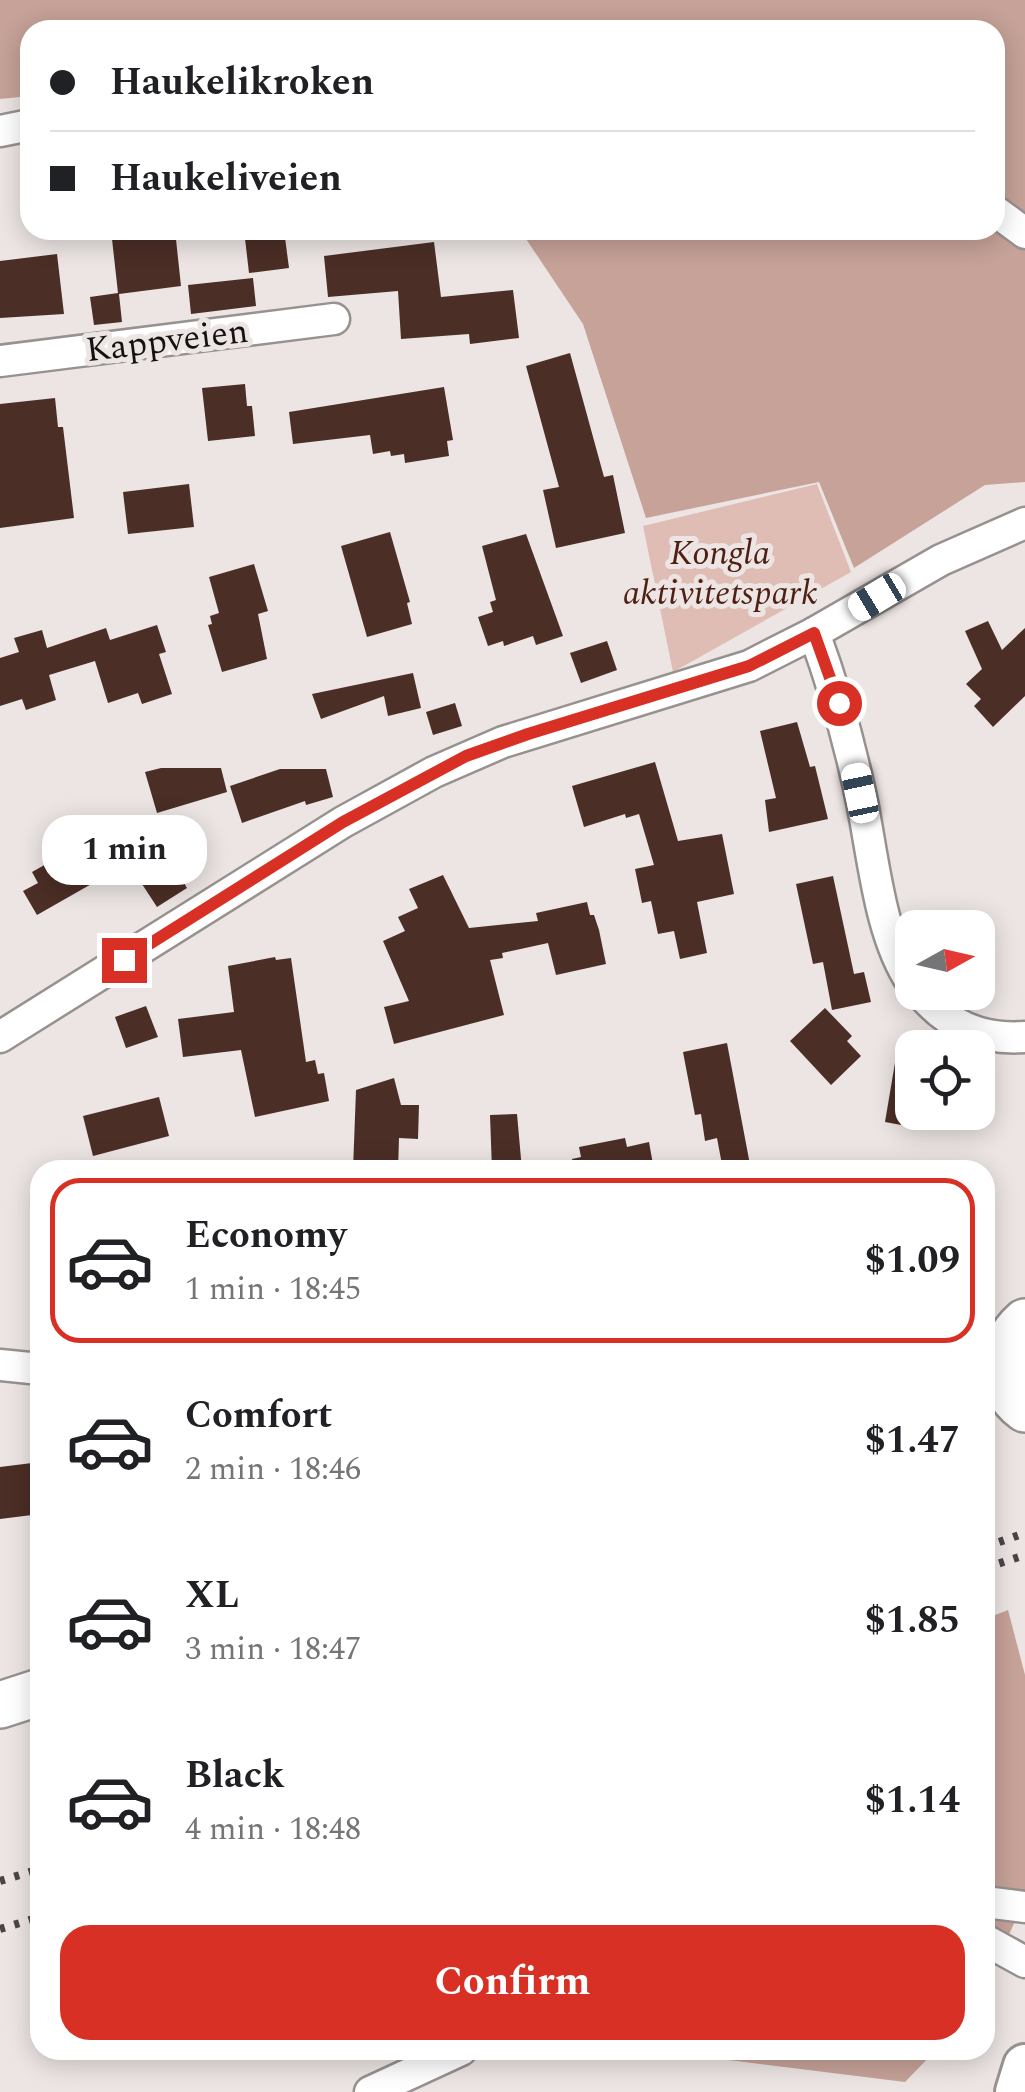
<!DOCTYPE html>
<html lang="en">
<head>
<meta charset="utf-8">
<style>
  body { margin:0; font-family:Spectral,serif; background:#f2f2f2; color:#202124; height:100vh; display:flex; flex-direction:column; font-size:38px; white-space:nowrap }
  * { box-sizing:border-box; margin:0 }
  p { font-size:32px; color:#757577 }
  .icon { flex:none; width:55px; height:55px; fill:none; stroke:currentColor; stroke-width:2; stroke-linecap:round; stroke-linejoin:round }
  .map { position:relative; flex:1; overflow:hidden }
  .panel { position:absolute; left:30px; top:1160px; width:965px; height:900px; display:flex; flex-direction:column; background:#fff; border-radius:30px; box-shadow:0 5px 25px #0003 }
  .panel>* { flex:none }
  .top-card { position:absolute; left:20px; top:20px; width:985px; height:220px; border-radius:30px; box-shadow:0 5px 25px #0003; display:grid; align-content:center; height:220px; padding:0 30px; background:#fff }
  .needle { width:65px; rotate:82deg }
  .tools { position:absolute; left:895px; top:910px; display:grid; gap:20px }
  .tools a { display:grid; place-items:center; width:100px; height:100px; border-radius:20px; background:#fff; box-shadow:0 5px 25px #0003; font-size:50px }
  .end { position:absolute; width:45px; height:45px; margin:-22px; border:12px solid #d93025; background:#fff; box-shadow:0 0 0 5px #fff }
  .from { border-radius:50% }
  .bubble { position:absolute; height:70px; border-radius:30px; background:#fff; box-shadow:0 5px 25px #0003; font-size:32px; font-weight:700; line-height:70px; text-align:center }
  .car { position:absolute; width:30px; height:60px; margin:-30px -15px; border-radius:12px; box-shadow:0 0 8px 2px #0007; background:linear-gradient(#fff 24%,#345 0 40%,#fff 0 76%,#345 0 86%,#fff 0) }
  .top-card b { display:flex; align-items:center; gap:35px; height:95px; font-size:38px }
  .top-card b+b { border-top:2px solid #e0e0e0 }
  .top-card i { width:25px; height:25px; background:#202124 }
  ul { padding:18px 0 0; list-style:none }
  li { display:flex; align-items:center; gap:30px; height:165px; margin:0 20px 15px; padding:0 10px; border:5px solid transparent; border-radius:30px }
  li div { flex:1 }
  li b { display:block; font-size:38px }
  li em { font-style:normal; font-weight:700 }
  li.on { border-color:#d93025 }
  li>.icon { width:90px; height:90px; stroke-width:1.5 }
  .primary-button { display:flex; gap:20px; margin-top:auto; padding:20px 30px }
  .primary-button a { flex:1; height:115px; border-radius:30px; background:#d93025; color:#fff; font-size:40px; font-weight:700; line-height:115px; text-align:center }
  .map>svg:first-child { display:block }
  .green { fill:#dfbdb4 }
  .forest { fill:#c6a298 }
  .building { fill:#4b2e26 }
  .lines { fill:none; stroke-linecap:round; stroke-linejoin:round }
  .street-casing { stroke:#97918f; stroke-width:35 }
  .secondary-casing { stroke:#97918f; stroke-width:48 }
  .primary-casing { stroke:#97918f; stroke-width:50 }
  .street { stroke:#fff; stroke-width:30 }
  .secondary { stroke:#fff; stroke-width:42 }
  .primary { stroke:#fff; stroke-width:45 }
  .rail { stroke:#494645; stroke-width:8; stroke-dasharray:5 10; stroke-linecap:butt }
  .route { stroke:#d93025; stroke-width:12 }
  .labels { text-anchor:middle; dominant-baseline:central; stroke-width:10; stroke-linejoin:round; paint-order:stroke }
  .street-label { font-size:35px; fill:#141211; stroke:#ece5e3 }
  .park-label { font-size:35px; font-style:italic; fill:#4e1f12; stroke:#ece5e3 }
</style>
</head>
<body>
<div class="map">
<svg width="1025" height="2092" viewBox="0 0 1025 2092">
  <rect width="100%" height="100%" fill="#ece5e3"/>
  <polygon class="green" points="817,484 851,572 673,672 643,526"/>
  <g class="forest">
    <polygon points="0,0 1025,0 1025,482 985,485 854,568 819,482 646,518 583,324 520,230 995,230 995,30 30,30 30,96 0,99"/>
    <polygon points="1008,1610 1025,1675 1025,1899 985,1988 985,1619"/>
    <polygon points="672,2050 936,2050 905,2082 689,2055"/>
  </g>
  <g class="building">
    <polygon points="111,230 143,230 143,233 175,230 181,286 119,294 122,322 94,325 90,297 118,293"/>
    <polygon points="244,230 284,230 289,268 249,273"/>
    <polygon points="434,242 441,297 513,290 519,338 470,344 469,334 401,339 398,291 328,297 324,256"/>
    <polygon points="57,254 64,314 0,318 0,261"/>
    <polygon points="253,278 256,306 191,314 188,285"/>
    <polygon points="570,353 604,477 613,475 625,533 556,548 543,490 559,487 526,366"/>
    <polygon points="245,384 247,406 252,406 255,436 208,441 202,388"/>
    <polygon points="444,387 453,440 447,441 449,456 405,463 404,454 391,456 390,451 373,454 370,435 293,444 289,412"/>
    <polygon points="55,398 58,427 63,427 74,518 0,528 0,404"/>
    <polygon points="189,484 194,527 128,534 123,492"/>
    <polygon points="390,532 410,602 407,603 412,624 367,637 341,546"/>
    <polygon points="526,534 563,636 536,645 533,636 504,646 503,641 488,646 478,617 493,612 490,602 496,600 482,546"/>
    <polygon points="254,564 268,611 258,614 267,659 222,672 208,625 212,624 210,616 219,613 209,577"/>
    <polygon points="988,621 1002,650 1025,628 1025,696 993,727 974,706 981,699 966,684 982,669 965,631"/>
    <polygon points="157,625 166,652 159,654 172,694 142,704 138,693 108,703 95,661 49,675 56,700 26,710 22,699 0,706 0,658 19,652 14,638 42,630 47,648 106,628 110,640"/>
    <polygon points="607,641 617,670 581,683 570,653"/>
    <polygon points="413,673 421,708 388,716 384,696 321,719 312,694"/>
    <polygon points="455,703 462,726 433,735 426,712"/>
    <polygon points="797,722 810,767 815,766 828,819 769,832 765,800 776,798 760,731"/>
    <polygon points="655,762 678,841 722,834 734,894 697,902 707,953 680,959 674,931 658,934 651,901 642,903 635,869 654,865 639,814 626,818 625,814 584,827 572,786"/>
    <polygon points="161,768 221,768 227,792 157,813 145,772"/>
    <polygon points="280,769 326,769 333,797 306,805 305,801 242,823 230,786"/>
    <polygon points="91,839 96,848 109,841 123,866 37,915 23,891 38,883 32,872"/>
    <polygon points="173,865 187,888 157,907 142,884"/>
    <polygon points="443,875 469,928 538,921 536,913 587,902 590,915 594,915 599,930 606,964 556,975 548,943 502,953 503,958 490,960 504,1015 394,1044 384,1007 409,1001 383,941 405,931 398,917 418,908 409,889"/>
    <polygon points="833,876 854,974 864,972 871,1002 832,1010 823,962 813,964 796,884"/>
    <polygon points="275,957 276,960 291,958 306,1062 315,1060 318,1074 324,1073 329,1101 255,1117 241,1050 183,1057 178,1019 234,1012 228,966"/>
    <polygon points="146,1006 158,1037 126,1048 115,1017"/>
    <polygon points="825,1008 852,1036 847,1041 861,1056 831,1085 790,1041"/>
    <polygon points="899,1039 912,1041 912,1127 885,1122"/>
    <polygon points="727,1043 751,1170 723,1170 717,1138 705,1141 701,1114 695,1115 683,1052"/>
    <polygon points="394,1078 401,1105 419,1105 418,1139 399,1138 398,1170 353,1170 356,1090"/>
    <polygon points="159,1097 169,1136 93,1156 83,1116"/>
    <polygon points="517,1114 522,1170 492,1170 490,1115"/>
    <polygon points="625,1138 627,1147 649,1142 654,1170 573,1170 572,1159 581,1157 579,1147"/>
    <polygon points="40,1462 40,1514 0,1519 0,1467"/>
  </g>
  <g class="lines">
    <defs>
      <g id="street">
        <polyline points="0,131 30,125"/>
        <polyline points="995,211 1025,233"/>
        <polyline points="0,361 334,319"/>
        <path d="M814,633C834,687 849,741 861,797C873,854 879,935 912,983"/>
        <path d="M920,992C948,1026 981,1040 1025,1037"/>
        <polyline points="0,1037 343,822 434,772 503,742 749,666 814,633 941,560 1025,523"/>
        <polyline points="0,1365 40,1369"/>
        <polyline points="985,1902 1025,1907"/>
        <polyline points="985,1940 1025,1962"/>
        <polyline points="370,2092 461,2050"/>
      </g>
      <polyline id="secondary" points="1017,2092 1025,2066"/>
      <g id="primary">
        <path d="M1025,1322C997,1347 994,1386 1025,1409"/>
        <polyline points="0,1705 40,1692"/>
      </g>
    </defs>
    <use href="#street" class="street-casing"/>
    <use href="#secondary" class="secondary-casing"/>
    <use href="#primary" class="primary-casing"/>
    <use href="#street" class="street"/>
    <use href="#secondary" class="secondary"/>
    <use href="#primary" class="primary"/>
    <g class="rail">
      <polyline points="985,1547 1025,1533"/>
      <polyline points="985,1568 1025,1555"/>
      <polyline points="0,1881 40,1869"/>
      <polyline points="0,1929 40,1917"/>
    </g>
  </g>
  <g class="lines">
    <polyline class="route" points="124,960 343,822 466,756 528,734 749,666 814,633 839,703"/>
  </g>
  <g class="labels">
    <g class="street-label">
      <text transform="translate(167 341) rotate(-7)">Kappveien</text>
    </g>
    <g class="park-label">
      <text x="720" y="553">Kongla<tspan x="720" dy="40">aktivitetspark</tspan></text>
    </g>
  </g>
</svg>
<div class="tools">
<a><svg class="needle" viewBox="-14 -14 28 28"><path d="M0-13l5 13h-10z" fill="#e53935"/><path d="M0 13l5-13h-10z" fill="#757577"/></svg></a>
<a><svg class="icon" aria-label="locate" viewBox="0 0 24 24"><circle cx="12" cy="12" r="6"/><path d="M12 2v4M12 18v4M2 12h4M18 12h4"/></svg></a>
</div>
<i class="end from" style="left:839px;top:703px"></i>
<i class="end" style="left:124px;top:960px"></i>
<div class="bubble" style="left:42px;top:815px;width:165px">1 min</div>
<i class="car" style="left:877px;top:597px;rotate:239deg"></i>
<i class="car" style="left:860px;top:793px;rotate:348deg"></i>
<div class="top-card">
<b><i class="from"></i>Haukelikroken</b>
<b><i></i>Haukeliveien</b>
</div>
<section class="panel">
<ul>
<li class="on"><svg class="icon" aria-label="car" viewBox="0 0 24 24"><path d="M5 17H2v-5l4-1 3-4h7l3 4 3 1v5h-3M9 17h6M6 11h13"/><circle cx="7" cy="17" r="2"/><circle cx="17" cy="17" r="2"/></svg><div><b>Economy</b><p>1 min · 18:45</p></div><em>$1.09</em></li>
<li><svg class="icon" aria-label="car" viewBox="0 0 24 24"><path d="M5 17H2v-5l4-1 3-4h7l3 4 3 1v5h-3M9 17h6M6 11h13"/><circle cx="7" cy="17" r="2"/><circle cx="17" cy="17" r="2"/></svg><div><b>Comfort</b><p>2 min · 18:46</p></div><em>$1.47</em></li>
<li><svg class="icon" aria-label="car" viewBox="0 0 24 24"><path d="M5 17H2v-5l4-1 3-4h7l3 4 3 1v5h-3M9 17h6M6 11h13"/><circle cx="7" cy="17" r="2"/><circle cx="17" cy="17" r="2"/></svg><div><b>XL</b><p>3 min · 18:47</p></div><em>$1.85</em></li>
<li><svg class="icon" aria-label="car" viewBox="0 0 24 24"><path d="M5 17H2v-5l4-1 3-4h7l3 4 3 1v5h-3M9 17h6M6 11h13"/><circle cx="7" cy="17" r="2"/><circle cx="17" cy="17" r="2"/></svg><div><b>Black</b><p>4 min · 18:48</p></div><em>$1.14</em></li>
</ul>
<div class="primary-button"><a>Confirm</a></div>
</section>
</div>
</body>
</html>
